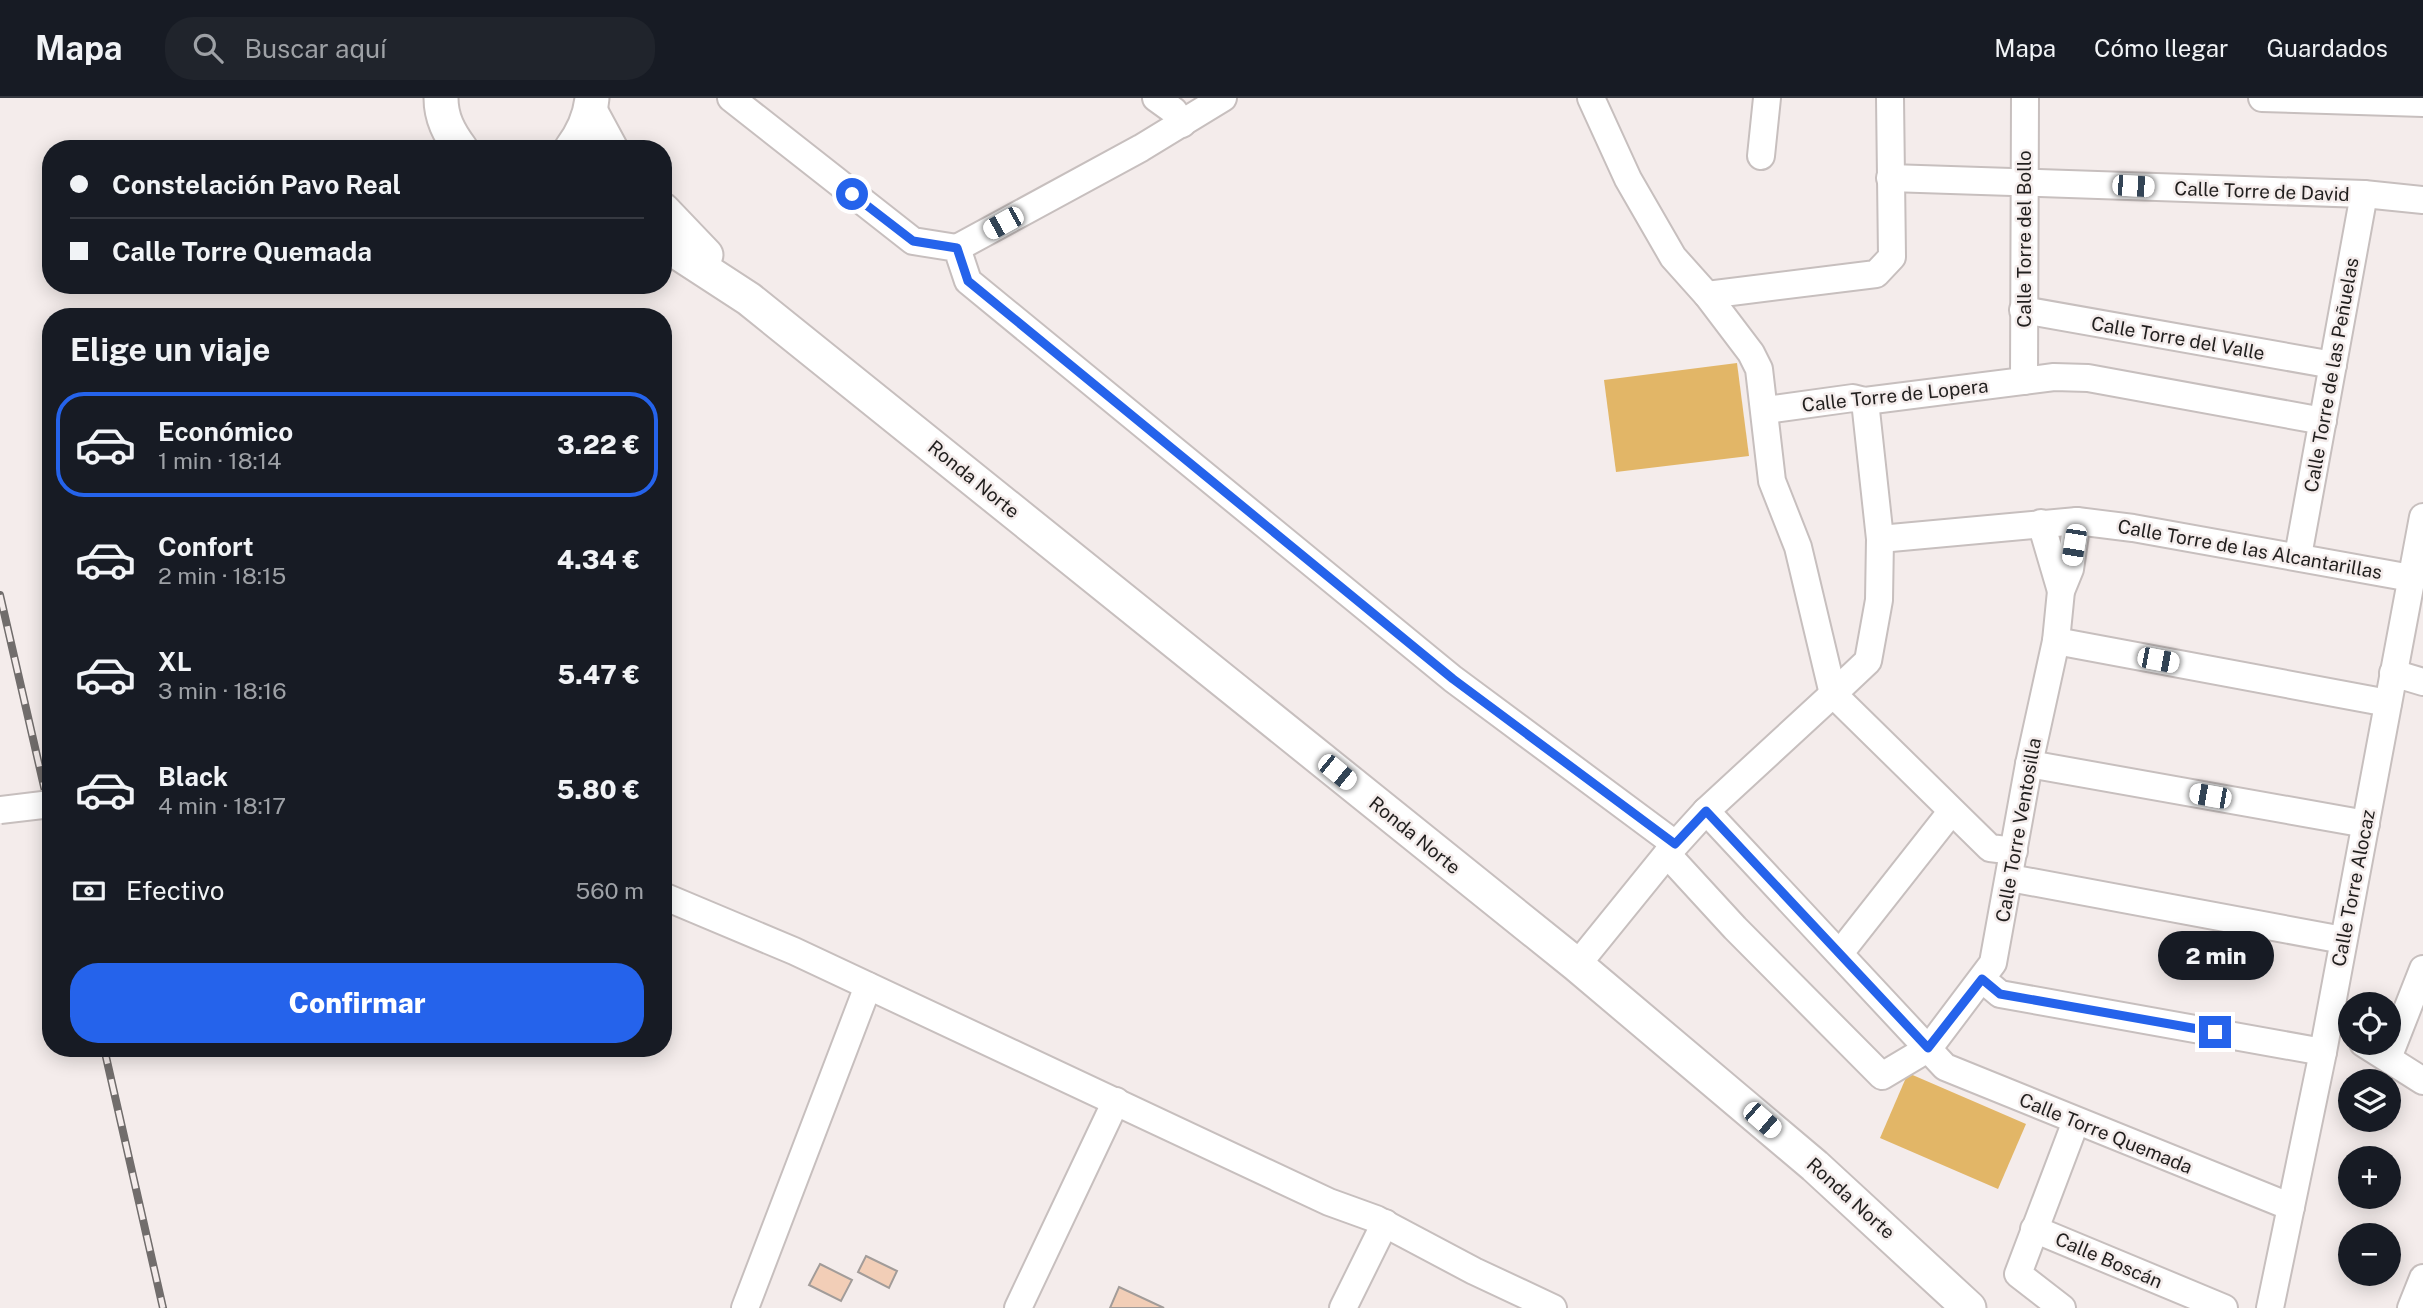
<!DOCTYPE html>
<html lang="es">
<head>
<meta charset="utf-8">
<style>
  body { margin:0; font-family:"Public Sans",sans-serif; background:#20242c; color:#f1f3f6; height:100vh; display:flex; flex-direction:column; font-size:26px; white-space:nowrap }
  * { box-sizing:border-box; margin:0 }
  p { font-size:23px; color:#9ea1a6 }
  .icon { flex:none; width:38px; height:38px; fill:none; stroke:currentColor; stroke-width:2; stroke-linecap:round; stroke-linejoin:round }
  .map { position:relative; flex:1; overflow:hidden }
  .sheet { position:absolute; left:42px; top:210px; width:630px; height:749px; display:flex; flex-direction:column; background:#171b24; border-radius:28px; box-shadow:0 4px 18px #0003 }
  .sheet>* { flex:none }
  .banner { position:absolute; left:42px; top:42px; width:630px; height:154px; border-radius:28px; box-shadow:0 4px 18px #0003; display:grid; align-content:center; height:154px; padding:0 28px; background:#171b24 }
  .buttons { position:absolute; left:2338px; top:894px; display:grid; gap:14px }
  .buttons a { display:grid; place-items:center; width:63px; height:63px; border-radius:50%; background:#171b24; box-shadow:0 4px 18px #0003; font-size:35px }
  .end { position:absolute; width:32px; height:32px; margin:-16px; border:9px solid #2563eb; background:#fff; box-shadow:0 0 0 4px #fff }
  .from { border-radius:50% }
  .bubble { position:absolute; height:49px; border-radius:24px; background:#171b24; box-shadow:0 4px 18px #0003; font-size:23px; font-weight:800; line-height:49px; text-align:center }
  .car { position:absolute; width:21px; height:42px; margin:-21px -10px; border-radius:9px; box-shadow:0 0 5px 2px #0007; background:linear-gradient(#fff 24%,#345 0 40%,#fff 0 76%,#345 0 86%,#fff 0) }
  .banner b { display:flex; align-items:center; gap:24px; height:66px; font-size:26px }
  .banner b+b { border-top:2px solid #363941 }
  .banner i { width:18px; height:18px; background:#f1f3f6 }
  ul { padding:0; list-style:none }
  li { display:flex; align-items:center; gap:21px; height:105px; margin:0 14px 10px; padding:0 14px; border:4px solid transparent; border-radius:28px }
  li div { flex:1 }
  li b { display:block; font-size:26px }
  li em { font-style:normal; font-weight:800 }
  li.selected { border-color:#2563eb }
  li>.icon { width:63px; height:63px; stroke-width:1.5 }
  h2 { padding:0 28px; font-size:32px; line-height:84px }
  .pay { display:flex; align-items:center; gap:18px; height:77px; padding:0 28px; font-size:26px }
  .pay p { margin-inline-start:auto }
  .button { display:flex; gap:14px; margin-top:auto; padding:14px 28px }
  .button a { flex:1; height:80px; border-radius:28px; background:#2563eb; color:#fff; font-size:28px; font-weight:800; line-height:80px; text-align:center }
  header { display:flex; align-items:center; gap:42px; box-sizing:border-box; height:98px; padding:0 35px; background:#171b24; border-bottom:2px solid #363941 }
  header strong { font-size:33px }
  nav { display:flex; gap:38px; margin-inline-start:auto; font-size:24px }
  .search { width:490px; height:63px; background:#20242c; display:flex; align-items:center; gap:18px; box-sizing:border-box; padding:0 24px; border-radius:28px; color:#9ea1a6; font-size:26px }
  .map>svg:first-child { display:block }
  .green { fill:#e2b667 }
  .building { fill:#f2ceb7; stroke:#a29c99; stroke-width:2 }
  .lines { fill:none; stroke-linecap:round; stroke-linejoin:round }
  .minor-casing { stroke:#c7bfbe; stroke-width:30 }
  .major-casing { stroke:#c7bfbe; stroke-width:37 }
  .minor { stroke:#fff; stroke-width:26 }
  .major { stroke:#fff; stroke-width:33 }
  .rail-casing { stroke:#716d6c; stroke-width:8 }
  .rail { stroke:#f4eceb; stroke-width:5; stroke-dasharray:16; stroke-linecap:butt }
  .minor-bridge-casing { stroke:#c7bfbe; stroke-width:30; stroke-linecap:butt }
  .minor-bridge { stroke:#fff; stroke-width:26 }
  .route { stroke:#2563eb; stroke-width:9 }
  .labels { text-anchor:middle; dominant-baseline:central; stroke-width:5; stroke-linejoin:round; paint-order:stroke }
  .street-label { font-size:19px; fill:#211f1e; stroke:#f4eceb }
</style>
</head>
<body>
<header>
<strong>Mapa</strong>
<div class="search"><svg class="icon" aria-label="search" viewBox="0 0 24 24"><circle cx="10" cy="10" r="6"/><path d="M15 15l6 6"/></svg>Buscar aquí</div>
<nav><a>Mapa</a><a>Cómo llegar</a><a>Guardados</a></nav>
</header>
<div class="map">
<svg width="2423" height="1210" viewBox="0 0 2423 1210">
  <rect width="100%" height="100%" fill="#f4eceb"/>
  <g class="green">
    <polygon points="1737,265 1749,358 1616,374 1604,282"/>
    <polygon points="1908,975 2026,1026 1998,1091 1880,1040"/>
  </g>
  <g class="building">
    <polygon points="866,1158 897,1173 889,1190 858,1174"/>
    <polygon points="820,1166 852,1182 841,1203 809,1187"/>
    <polygon points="1119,1189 1164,1210 1110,1210"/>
  </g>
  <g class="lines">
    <defs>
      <g id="minor">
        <polyline points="731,0 913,143 957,150 968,183 1453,581 1675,746"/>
        <polyline points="1156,0 1174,13 1182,26"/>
        <polyline points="1591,0 1628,81 1673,159 1707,197 1751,255 1759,271 1772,383 1798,449 1833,596"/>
        <polyline points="2262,0 2423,5"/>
        <polyline points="1761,58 1767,0"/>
        <polyline points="1890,80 2364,96 2423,102"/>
        <polyline points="957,150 1141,50 1223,0"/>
        <polyline points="1707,197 1876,176 1892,159 1890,0"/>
        <polyline points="2023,212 2333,267"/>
        <polyline points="2024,283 2025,0"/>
        <polyline points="1766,312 1853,300 1865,303 2054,279 2088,280 2323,323"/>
        <polyline points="2041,425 2061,493"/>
        <polyline points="1880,441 2077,423 2133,430 2411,480"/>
        <polyline points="2298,458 2364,96"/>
        <polyline points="2056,543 2388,605"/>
        <polyline points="2393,575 2423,584"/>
        <polyline points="1833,596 1868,563 1879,502 1880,441 1865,303"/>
        <polyline points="2029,666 2366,726"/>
        <polyline points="1706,713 1945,969 2291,1109"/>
        <polyline points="1667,756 1735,830 1882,978 1929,950 1993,865 2029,666 2056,543 2061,493 2070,471 2077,423"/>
        <polyline points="2010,780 2343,842"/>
        <polyline points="663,798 794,853 1329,1104 1376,1121 1474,1173 1553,1210"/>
        <polyline points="1840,855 1951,714"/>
        <polyline points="1577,867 1667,756 1706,713 1833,596 1990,750 2014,753"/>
        <polyline points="1982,881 2000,896 2323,954"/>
        <polyline points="2363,945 2423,983"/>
        <polyline points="2388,960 2423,871"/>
        <polyline points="2034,1131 2224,1210"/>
        <polyline points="745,1210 868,888"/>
        <polyline points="1018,1210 1116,1003"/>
        <polyline points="1343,1210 1385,1125"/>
        <polyline points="2062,1210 2018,1176 2076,1023"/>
        <polyline points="2270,1210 2323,954 2423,419"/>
        <polyline points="2411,1210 2423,1180"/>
      </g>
      <g id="major">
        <path d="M441,0C441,20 449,35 461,51"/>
        <polyline points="591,14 611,51"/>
        <path d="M571,51C583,35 590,20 592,0"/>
        <polyline points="663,112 706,157"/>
        <polyline points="663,145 749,201 1577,867 1815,1068 1969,1210"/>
      </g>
    </defs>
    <use href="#minor" class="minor-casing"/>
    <use href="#major" class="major-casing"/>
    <use href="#minor" class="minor"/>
    <use href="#major" class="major"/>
    <defs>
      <g id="rail">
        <polyline points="0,497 51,719"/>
        <polyline points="104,950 163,1210"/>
      </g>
    </defs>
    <use href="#rail" class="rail-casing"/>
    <use href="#rail" class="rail"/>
    <defs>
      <polyline id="minor-bridge" points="0,712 51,706"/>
    </defs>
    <use href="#minor-bridge" class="minor-bridge-casing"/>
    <use href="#minor-bridge" class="minor-bridge"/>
  </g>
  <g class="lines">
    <polyline class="route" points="852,96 913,143 957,150 968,183 1453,581 1675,746 1706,713 1928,950 1982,881 2000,896 2215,934"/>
  </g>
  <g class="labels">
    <g class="street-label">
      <text transform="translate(2262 93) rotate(2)">Calle Torre de David</text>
      <text transform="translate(2024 141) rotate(-90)">Calle Torre del Bollo</text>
      <text transform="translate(2178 240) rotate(10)">Calle Torre del Valle</text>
      <text transform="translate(2331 277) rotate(-80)">Calle Torre de las Peñuelas</text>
      <text transform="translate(1895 297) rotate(-6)">Calle Torre de Lopera</text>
      <text transform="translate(974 381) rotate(39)">Ronda Norte</text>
      <text transform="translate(2250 451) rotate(10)">Calle Torre de las Alcantarillas</text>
      <text transform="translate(2018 732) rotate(-80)">Calle Torre Ventosilla</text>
      <text transform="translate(1415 737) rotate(39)">Ronda Norte</text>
      <text transform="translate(2353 790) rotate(-79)">Calle Torre Alocaz</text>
      <text transform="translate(2106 1035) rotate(22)">Calle Torre Quemada</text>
      <text transform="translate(1851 1100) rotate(42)">Ronda Norte</text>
      <text transform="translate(2109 1162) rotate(23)">Calle Boscán</text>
    </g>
  </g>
</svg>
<div class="buttons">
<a><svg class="icon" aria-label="locate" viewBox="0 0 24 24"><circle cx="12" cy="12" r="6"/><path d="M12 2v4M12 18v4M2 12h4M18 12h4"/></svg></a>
<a><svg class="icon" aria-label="layers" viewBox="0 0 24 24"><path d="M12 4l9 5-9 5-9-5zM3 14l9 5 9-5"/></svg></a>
<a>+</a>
<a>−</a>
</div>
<i class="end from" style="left:852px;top:96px"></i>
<i class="end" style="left:2215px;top:934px"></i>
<div class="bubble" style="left:2158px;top:833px;width:116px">2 min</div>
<i class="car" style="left:2133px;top:88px;rotate:93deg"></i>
<i class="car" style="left:1003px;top:125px;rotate:241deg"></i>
<i class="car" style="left:2074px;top:447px;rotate:189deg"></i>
<i class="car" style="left:2158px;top:562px;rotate:101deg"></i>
<i class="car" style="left:1337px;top:674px;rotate:129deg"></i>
<i class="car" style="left:2210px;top:698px;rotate:280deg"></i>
<i class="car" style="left:1762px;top:1022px;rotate:131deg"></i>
<div class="banner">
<b><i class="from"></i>Constelación Pavo Real</b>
<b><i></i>Calle Torre Quemada</b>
</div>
<section class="sheet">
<h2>Elige un viaje</h2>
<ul>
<li class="selected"><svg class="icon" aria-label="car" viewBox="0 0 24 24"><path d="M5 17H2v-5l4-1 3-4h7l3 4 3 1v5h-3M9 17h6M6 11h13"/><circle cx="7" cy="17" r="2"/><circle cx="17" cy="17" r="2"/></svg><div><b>Económico</b><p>1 min · 18:14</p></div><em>3.22 €</em></li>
<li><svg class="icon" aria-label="car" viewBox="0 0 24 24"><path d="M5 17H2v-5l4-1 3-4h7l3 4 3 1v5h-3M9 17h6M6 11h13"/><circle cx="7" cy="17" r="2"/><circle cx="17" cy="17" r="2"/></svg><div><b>Confort</b><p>2 min · 18:15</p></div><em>4.34 €</em></li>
<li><svg class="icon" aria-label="car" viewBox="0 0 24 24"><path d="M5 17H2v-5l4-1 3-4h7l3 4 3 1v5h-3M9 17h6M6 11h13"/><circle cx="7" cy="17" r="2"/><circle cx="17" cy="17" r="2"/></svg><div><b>XL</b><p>3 min · 18:16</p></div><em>5.47 €</em></li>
<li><svg class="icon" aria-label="car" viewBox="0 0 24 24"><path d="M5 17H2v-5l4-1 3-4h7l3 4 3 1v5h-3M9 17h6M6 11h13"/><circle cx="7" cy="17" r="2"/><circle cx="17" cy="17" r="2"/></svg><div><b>Black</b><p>4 min · 18:17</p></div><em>5.80 €</em></li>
</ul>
<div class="pay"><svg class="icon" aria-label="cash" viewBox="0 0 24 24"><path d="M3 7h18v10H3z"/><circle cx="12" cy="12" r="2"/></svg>Efectivo<p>560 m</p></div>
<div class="button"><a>Confirmar</a></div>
</section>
</div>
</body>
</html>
